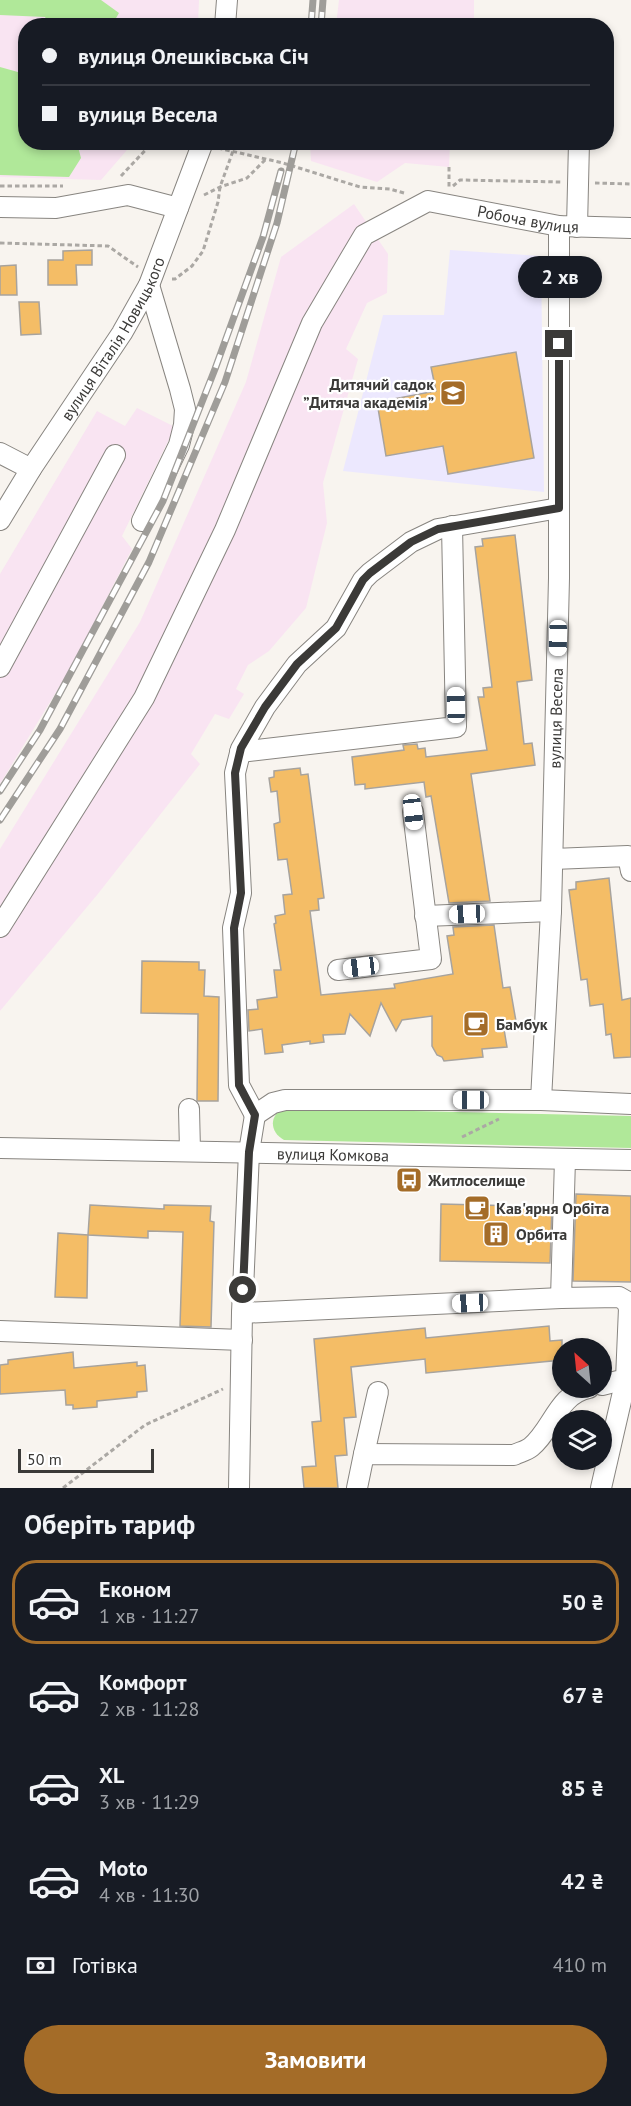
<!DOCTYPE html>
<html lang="uk">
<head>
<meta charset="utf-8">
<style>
  body { margin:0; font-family:"PT Sans",sans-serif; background:#242831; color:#f1f3f6; height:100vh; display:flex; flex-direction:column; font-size:22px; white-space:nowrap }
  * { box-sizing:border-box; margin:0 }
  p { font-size:20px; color:#9ea1a6 }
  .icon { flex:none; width:33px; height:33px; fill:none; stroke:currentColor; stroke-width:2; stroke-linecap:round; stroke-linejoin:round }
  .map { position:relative; height:1488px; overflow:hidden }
  .drawer { display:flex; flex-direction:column; background:#171b24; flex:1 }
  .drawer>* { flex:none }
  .banner { position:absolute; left:18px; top:18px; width:596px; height:132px; border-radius:24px; box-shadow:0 3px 9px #0003; display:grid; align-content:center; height:132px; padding:0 24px; background:#171b24 }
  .needle { width:39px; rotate:333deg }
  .tools { position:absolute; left:552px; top:1338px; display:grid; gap:12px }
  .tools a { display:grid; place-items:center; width:60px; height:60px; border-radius:50%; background:#171b24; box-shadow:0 3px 9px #0003; font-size:30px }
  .scale { position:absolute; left:18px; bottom:15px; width:136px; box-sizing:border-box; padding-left:6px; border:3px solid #3b3a38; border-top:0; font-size:16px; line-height:21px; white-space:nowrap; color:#3b3a38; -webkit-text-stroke:4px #fff; paint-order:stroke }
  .end { position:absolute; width:27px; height:27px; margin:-14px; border:8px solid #3b3a38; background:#fff; box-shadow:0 0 0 3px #fff }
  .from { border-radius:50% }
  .bubble { position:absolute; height:42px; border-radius:21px; background:#171b24; box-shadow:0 3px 9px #0003; font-size:20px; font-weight:600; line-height:42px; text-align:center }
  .car { position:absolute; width:18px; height:36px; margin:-18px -9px; border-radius:8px; box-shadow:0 0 4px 2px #0007; background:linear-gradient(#fff 24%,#345 0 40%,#fff 0 76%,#345 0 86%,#fff 0) }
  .banner b { display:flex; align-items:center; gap:21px; height:57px; font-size:22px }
  .banner b+b { border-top:2px solid #363941 }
  .banner i { width:15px; height:15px; background:#f1f3f6 }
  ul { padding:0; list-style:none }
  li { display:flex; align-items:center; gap:18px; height:84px; margin:0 12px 9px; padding:0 12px; border:3px solid transparent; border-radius:24px }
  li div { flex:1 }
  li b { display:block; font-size:22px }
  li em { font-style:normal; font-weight:600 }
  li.current { border-color:#a46c28 }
  li>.icon { width:54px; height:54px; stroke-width:1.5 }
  h2 { padding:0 24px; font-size:27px; line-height:72px }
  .pay { display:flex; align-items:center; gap:15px; height:66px; padding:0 24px; font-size:22px }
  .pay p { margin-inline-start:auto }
  .primary-button { display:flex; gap:12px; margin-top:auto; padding:12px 24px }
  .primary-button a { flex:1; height:69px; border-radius:36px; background:#a46c28; color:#fff; font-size:24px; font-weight:600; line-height:69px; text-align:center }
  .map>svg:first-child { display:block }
  .industrial { fill:#f9e4f2 }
  .education { fill:#ece8fe }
  .green { fill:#b0e899 }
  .building { fill:#f4bd66; stroke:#a7a39e; stroke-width:1.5 }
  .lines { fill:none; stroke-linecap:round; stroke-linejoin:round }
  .minor-casing { stroke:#888580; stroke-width:22 }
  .path { stroke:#aba8a4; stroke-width:3; stroke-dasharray:4.5 3; stroke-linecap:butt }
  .minor { stroke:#fff; stroke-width:20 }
  .rail-casing { stroke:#9f9d99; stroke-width:7 }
  .rail { stroke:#fff; stroke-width:4.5; stroke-dasharray:14; stroke-linecap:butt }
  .route { stroke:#3b3a38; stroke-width:8 }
  .labels { text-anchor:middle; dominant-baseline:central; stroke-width:4.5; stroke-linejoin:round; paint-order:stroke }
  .street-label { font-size:16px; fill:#3b3a38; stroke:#fff }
  .poi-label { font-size:16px; font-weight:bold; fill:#3b3a38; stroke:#fff; text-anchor:start }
</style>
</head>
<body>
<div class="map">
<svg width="631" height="1488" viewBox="0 0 631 1488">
  <rect width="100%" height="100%" fill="#f8f4ef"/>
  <g class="industrial">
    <polygon points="0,0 199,0 198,25 26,26 26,142 133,143 101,180 0,177"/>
    <polygon points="339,0 474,0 474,25 336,25"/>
    <polygon points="310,143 450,143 449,167 405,163 377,182 311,161"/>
    <polygon points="354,204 388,254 387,293 367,303 346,349 358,359 323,483 327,523 306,608 269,651 248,665 236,689 244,694 229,719 215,714 191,754 200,764 97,895 0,1011 0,849 140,622 246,382 281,257"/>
    <polygon points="137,408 175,427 122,536 132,549 69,671 0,784 0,574 97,411 125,426"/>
  </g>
  <polygon class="education" points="450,250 541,256 544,492 343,471 383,315 444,315"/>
  <g class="green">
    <polygon points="0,0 101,0 119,13 112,25 101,25 83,21 75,25 50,25 45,17 0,15"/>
    <polygon points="0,67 25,74 26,142 77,143 81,158 69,177 0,175"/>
    <path d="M285,1108L631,1116V1148L284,1140C269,1132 269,1114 285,1108Z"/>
  </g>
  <g class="building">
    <polygon points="92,250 92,265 76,265 77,285 48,285 48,260 63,260 63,251"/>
    <polygon points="16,265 17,295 0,295 0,266"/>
    <polygon points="19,302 39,302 41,334 21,335"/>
    <polygon points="516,352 534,458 448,474 443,446 386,456 377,402 436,391 431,367"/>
    <polygon points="515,535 532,680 517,682 524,744 532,743 535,765 471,774 490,901 449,903 431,796 426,797 424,782 365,789 365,784 355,785 352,757 404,750 403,745 417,744 418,749 425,748 426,757 487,750 478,697 484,697 483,688 492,687 475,547 483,546 482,539"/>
    <polygon points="300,768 301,775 308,774 324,898 318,899 319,910 310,911 321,995 395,988 394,984 453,974 447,936 454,935 453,927 494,925 503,988 510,987 517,1027 504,1029 507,1047 482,1049 483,1057 444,1061 442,1057 437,1055 432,1046 432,1016 402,1020 396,1031 381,1003 370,1036 350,1014 345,1034 323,1035 324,1042 310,1044 310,1041 282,1045 283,1052 265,1054 262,1029 249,1031 248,1010 258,1009 257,1000 277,997 274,970 281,970 274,924 276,923 275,916 285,914 283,895 292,894 287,859 278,860 274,824 280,822 277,791 271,792 269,778 274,777 274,771"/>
    <polygon points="609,878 622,1000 631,998 631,1057 614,1058 611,1034 606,1035 603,1004 590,1006 587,979 581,980 569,890 576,889 576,882"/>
    <polygon points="142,961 199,962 199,970 205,970 204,996 219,997 218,1101 197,1101 198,1014 141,1013"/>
    <polygon points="576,1194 631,1196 631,1282 573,1281"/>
    <polygon points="441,1204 552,1207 550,1263 440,1261"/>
    <polygon points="90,1205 164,1209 164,1205 211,1206 210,1221 214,1222 211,1327 180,1326 183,1232 148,1231 148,1238 88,1235"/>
    <polygon points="58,1233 88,1235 87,1298 55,1297"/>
    <polygon points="549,1326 550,1341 562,1340 562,1360 426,1373 425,1359 351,1367 356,1417 344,1418 347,1455 335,1456 338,1488 304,1488 302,1467 316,1466 312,1422 321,1421 314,1339 425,1328 426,1338"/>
    <polygon points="73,1352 74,1368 137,1362 137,1366 145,1365 147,1391 137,1392 137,1397 97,1401 97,1407 73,1409 73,1405 66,1405 65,1390 0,1394 0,1365 8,1364 8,1360"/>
  </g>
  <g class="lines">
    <defs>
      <g id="minor">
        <polyline points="225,26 227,0"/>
        <polyline points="0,207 56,208 128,195 178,208"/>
        <polyline points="577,227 579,142"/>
        <polyline points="0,453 31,469"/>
        <path id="s1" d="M0,520L31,469L122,333L149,285L203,142"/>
        <polyline points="142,521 179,445 184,425 185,409 180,389 149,285"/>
        <polyline points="0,667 115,455"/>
        <polyline points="240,752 456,727 452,526"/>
        <polyline points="553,859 628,856 631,871"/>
        <polyline points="425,916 551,911"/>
        <path id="s2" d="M0,927L144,698L225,530L312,323L364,235L428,201L559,226L631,228"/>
        <polyline points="338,970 431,959 413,812"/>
        <path id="s3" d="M541,1100L551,911L559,578V226"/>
        <polyline points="189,1109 190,1151"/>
        <polyline points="255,1115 239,1085 233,928 241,893 235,773 241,749 265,707 297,664 336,628 363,580 370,573 411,542 438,529 559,508"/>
        <polyline points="255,1115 273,1103 285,1100 541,1100 631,1104"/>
        <path id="s4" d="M0,1148L631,1160"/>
        <polyline points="565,1159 561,1298 619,1297 626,1301 629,1308 626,1379 602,1385"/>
        <polyline points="242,1313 561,1298"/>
        <polyline points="0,1331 242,1340"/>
        <polyline points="364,1454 378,1392"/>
        <polyline points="239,1488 242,1313 249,1152 255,1115"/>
        <path d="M357,1488L364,1454L514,1455C520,1452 526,1451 531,1447C553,1429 558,1394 589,1388"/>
        <polyline points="601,1488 626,1379"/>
      </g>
    </defs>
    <use href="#minor" class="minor-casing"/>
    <g class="path">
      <polyline points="218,148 283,163 360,187 390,189 404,193"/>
      <polyline points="449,167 449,188"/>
      <polyline points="121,176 153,142"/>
      <polyline points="595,183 631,184"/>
      <polyline points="0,186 63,186"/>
      <polyline points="453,186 460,180 561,182"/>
      <polyline points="204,195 220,187 247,178 266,159"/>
      <polyline points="0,243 108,246 138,267"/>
      <polyline points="172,279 175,279 192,266 203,251 218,202 220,187 233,151 230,142"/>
      <polyline points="462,1137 499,1119"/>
      <polyline points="63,1488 145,1425 223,1389"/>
    </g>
    <use href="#minor" class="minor"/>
    <defs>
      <g id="rail">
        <polyline points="311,26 313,0"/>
        <polyline points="321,26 323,0"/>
        <polyline points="0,791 40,730 163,501 215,369 263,237 281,171"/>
        <polyline points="0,820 60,729 149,562 225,382 277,223 296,142"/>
      </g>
    </defs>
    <use href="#rail" class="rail-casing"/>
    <use href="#rail" class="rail"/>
  </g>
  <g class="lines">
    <polyline class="route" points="243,1290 249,1152 255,1115 239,1085 234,928 241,893 235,773 241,748 265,707 297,664 336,628 363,580 370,573 411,542 438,529 559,508 559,344"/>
  </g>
  <defs>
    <symbol id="school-square" viewBox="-11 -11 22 22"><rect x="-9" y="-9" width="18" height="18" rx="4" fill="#a46c28" stroke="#fff"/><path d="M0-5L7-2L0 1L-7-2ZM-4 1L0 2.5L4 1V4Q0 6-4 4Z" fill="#fff"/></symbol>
    <symbol id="cafe-square" viewBox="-11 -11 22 22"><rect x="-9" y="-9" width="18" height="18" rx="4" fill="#a46c28" stroke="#fff"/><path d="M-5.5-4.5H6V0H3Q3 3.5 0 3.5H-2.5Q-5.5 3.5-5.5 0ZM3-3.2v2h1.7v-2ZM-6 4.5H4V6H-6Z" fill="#fff"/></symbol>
    <symbol id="bus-square" viewBox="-11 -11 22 22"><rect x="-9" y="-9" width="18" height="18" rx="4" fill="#a46c28" stroke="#fff"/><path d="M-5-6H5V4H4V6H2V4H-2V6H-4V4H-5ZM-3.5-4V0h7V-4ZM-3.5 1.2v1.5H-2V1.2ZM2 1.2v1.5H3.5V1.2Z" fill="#fff"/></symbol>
    <symbol id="building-square" viewBox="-11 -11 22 22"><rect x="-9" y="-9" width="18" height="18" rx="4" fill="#a46c28" stroke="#fff"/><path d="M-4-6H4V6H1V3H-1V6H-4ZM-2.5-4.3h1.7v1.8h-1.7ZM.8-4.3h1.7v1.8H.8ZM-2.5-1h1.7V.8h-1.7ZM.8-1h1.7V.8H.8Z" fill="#fff"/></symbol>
  </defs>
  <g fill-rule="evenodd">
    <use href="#school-square" x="438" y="378" width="30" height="30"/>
    <use href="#cafe-square" x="461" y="1009" width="30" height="30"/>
    <use href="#bus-square" x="394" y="1165" width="30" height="30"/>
    <use href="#cafe-square" x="462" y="1193" width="30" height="30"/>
    <use href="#building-square" x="481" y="1219" width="30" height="30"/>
  </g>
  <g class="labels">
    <g class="street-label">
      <text stroke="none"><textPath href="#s2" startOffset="958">Робоча вулиця</textPath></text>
      <text stroke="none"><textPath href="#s1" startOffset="214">вулиця Віталія Новицького</textPath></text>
      <text stroke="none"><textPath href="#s3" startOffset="382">вулиця Весела</textPath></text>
      <text stroke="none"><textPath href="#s4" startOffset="333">вулиця Комкова</textPath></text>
    </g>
    <g class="poi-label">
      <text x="434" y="384" text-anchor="end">Дитячий садок<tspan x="434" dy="18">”Дитяча академія”</tspan></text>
      <text x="496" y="1024">Бамбук</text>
      <text x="428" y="1180">Житлоселище</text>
      <text x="496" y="1208">Кав'ярня Орбіта</text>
      <text x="516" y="1234">Орбита</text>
    </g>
  </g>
</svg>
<div class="tools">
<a><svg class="needle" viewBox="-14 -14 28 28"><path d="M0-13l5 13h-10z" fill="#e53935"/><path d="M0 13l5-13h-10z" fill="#9ea1a6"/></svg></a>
<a><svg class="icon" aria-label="layers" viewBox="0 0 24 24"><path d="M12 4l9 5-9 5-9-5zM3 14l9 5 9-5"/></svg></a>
</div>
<div class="scale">50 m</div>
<i class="end from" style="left:243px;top:1290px"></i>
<i class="end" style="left:559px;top:344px"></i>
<div class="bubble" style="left:518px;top:256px;width:84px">2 хв</div>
<i class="car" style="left:558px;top:638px;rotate:181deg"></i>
<i class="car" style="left:456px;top:705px;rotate:359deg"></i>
<i class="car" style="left:413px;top:812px;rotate:173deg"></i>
<i class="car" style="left:467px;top:914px;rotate:268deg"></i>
<i class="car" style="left:361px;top:967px;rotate:263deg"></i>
<i class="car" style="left:471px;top:1100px;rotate:270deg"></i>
<i class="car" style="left:470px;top:1303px;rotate:267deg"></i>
<div class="banner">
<b><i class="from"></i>вулиця Олешківська Січ</b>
<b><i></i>вулиця Весела</b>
</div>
</div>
<section class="drawer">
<h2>Оберіть тариф</h2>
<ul>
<li class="current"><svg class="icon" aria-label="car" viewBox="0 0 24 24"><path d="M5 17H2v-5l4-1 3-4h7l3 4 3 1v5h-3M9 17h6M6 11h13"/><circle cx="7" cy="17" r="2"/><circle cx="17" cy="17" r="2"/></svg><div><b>Економ</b><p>1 хв · 11:27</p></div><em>50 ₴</em></li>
<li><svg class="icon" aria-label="car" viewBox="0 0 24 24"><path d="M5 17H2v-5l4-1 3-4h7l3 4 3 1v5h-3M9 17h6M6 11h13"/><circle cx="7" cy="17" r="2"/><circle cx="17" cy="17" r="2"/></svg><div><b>Комфорт</b><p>2 хв · 11:28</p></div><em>67 ₴</em></li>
<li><svg class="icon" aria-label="car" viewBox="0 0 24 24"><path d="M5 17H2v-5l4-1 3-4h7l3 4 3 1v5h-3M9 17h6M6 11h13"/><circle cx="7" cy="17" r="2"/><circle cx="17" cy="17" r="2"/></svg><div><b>XL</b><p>3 хв · 11:29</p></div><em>85 ₴</em></li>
<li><svg class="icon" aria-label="car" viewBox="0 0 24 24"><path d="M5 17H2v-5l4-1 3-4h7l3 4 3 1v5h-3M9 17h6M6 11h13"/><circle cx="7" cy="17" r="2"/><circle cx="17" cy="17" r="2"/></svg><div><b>Moto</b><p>4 хв · 11:30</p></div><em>42 ₴</em></li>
</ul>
<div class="pay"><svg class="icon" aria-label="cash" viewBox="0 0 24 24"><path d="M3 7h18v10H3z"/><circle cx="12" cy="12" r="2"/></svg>Готівка<p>410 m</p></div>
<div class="primary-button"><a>Замовити</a></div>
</section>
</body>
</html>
